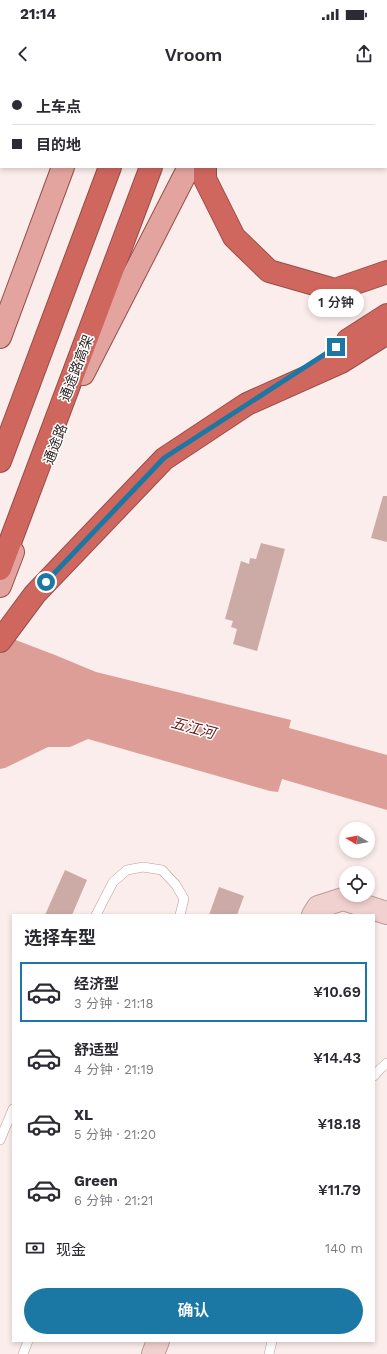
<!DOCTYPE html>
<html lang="zh">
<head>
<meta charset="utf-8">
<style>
  body { margin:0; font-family:"Work Sans","Noto Sans SC",sans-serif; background:#f2f2f3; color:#2b2b33; height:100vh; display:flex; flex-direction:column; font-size:15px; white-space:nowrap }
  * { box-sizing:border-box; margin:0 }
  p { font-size:13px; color:#7c7c81 }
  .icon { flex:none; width:22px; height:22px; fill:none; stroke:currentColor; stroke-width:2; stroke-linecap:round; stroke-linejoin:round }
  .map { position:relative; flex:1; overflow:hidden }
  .sheet { position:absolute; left:12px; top:834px; width:363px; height:428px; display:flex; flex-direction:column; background:#fff; border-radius:0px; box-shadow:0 2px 6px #0003 }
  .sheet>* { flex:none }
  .banner { position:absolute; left:0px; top:0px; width:387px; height:88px; box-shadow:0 2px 6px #0003; display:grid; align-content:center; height:88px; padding:0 12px; background:#fff }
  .needle { width:26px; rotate:280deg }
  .tools { position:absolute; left:339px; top:742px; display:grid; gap:8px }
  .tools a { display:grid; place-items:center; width:36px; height:36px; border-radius:50%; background:#fff; box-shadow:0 2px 6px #0003; font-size:20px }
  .end { position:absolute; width:18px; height:18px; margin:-9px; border:5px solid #1b78a5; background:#fff; box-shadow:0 0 0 2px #fff }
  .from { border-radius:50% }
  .bubble { position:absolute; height:28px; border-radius:14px; background:#fff; box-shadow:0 2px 6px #0003; font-size:13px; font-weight:600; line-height:28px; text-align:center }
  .banner b { display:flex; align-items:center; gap:14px; height:38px; font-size:15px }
  .banner b+b { border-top:1px solid #e1e1e2 }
  .banner i { width:10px; height:10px; background:#2b2b33 }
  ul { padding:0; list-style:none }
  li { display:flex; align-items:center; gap:12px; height:60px; margin:0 8px 6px; padding:0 4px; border:2px solid transparent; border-radius:0px }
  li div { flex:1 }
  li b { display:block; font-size:15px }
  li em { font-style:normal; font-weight:600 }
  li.current { border-color:#1b78a5 }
  li>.icon { width:36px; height:36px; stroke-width:1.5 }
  h2 { padding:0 12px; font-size:18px; line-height:48px }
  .pay { display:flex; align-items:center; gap:10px; height:44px; padding:0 12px; font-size:15px }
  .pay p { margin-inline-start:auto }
  .cta { display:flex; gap:8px; margin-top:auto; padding:8px 12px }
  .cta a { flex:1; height:46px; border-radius:24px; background:#1b78a5; color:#fff; font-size:16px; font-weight:600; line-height:46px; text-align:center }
  .status { display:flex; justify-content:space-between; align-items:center; height:28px; padding:0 20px; background:#fff; direction:ltr }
  .status svg { height:11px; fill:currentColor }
  header { display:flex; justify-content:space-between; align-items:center; height:52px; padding:0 12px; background:#fff; font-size:18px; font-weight:600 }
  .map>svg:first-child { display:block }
  .water { fill:#dc9e97 }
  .building { fill:#ccaba7 }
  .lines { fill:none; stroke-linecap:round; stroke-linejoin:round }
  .lane-casing { stroke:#bd9c98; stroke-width:10 }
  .secondary-casing { stroke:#bd9c98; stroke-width:24 }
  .primary-casing { stroke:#964e48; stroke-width:24 }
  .highway-casing { stroke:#964e48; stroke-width:24 }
  .lane { stroke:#fff; stroke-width:9 }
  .secondary { stroke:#f1d1cf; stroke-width:22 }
  .primary { stroke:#e3a49f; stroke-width:22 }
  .highway { stroke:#d0675f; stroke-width:22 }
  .route { stroke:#1b78a5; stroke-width:5 }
  .labels { text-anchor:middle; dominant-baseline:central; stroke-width:3; stroke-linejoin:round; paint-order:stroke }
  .street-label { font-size:14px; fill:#2b1f1d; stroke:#fff }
  .water-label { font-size:15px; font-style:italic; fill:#69201d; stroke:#fff }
</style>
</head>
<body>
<div class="status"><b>21:14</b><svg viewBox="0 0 49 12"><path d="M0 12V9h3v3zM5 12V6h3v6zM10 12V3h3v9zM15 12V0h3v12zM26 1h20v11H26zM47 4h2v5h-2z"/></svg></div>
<header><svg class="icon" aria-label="back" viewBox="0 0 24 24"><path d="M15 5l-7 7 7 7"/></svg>Vroom<svg class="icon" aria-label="share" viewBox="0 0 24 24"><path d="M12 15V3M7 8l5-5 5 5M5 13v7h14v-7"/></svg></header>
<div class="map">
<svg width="387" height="1274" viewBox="0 0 387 1274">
  <rect width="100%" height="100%" fill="#fbedeb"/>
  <polygon class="water" points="0,554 55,575 96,592 291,640 289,648 387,675 387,730 282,699 278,712 270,711 88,659 70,667 48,667 5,688 0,689"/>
  <g class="building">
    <polygon points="383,416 387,416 387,462 371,458"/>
    <polygon points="261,463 285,469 257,571 233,564 237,549 231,547 233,541 225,539 241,481 249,484 250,478 256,479"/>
    <polygon points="65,790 87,800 72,835 45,835"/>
    <polygon points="219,807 244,816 237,835 209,835"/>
  </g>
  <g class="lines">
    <defs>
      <g id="lane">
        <polyline points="96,835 113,802 127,790 143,787 162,790 176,805 184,819 180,835"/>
        <polyline points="374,996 380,989 387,983"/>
        <polyline points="0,1060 13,1029"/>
        <polyline points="23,1274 28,1261"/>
        <polyline points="269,1274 272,1261"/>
      </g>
      <g id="secondary">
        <polyline points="313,835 318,827 343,819 387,833"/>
        <polyline points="153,1274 158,1261"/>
      </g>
      <g id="primary">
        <polyline points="95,1 96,0"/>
        <polyline points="231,1 232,0"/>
        <polyline points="0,257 63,87"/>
        <polyline points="83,294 189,87"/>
        <polyline points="0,506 13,472"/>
      </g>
      <g id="highway">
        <polyline points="142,1 142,0"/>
        <polyline points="183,1 184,0"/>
        <polyline points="204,1 204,0"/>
        <polyline points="205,87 205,99 234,157 269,191 335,210 387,192"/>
        <polyline points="348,260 387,235"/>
        <polyline points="0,381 110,87"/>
        <polyline points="0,489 151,87"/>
        <polyline points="0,561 35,514 164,379 247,324 341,282 387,253"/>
      </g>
    </defs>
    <use href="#lane" class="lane-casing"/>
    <use href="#secondary" class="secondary-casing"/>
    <use href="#primary" class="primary-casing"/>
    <use href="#highway" class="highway-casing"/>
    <use href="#lane" class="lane"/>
    <use href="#secondary" class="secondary"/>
    <use href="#primary" class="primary"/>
    <use href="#highway" class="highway"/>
  </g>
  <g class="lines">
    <polyline class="route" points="46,502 164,378 336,267"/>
  </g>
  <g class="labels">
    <g class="street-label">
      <text transform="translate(76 288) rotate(-69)">通途路高架</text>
      <text transform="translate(55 364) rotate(-69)">通途路</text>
    </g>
    <g class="water-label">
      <text transform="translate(193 648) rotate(15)">五江河</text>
    </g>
  </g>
</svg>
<div class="tools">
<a><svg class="needle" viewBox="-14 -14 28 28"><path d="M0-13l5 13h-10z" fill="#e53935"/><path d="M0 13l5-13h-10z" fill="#7c7c81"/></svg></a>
<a><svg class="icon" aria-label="locate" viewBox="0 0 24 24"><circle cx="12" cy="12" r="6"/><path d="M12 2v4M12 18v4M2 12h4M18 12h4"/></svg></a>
</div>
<i class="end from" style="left:46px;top:502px"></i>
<i class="end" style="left:336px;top:267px"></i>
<div class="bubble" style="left:308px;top:209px;width:56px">1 分钟</div>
<div class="banner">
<b><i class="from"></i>上车点</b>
<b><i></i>目的地</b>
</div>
<section class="sheet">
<h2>选择车型</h2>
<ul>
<li class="current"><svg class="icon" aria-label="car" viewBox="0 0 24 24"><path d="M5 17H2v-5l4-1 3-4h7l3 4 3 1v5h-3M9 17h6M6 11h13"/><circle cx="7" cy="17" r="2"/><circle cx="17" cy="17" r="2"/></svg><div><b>经济型</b><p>3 分钟 · 21:18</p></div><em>¥10.69</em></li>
<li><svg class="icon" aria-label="car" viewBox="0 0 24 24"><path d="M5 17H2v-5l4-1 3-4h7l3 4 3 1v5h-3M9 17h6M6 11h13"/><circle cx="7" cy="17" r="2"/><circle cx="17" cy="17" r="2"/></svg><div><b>舒适型</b><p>4 分钟 · 21:19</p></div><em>¥14.43</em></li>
<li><svg class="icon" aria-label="car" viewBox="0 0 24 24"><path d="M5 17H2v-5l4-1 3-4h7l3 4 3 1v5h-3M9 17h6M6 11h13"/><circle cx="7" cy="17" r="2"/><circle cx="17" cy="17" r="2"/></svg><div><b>XL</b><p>5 分钟 · 21:20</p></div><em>¥18.18</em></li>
<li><svg class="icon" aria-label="car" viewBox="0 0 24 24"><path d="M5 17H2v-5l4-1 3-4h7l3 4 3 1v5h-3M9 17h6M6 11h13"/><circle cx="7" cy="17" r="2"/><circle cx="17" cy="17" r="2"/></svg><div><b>Green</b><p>6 分钟 · 21:21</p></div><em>¥11.79</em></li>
</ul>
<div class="pay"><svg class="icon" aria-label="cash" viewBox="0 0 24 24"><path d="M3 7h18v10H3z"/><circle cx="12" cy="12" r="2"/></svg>现金<p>140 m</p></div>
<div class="cta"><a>确认</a></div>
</section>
</div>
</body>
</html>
